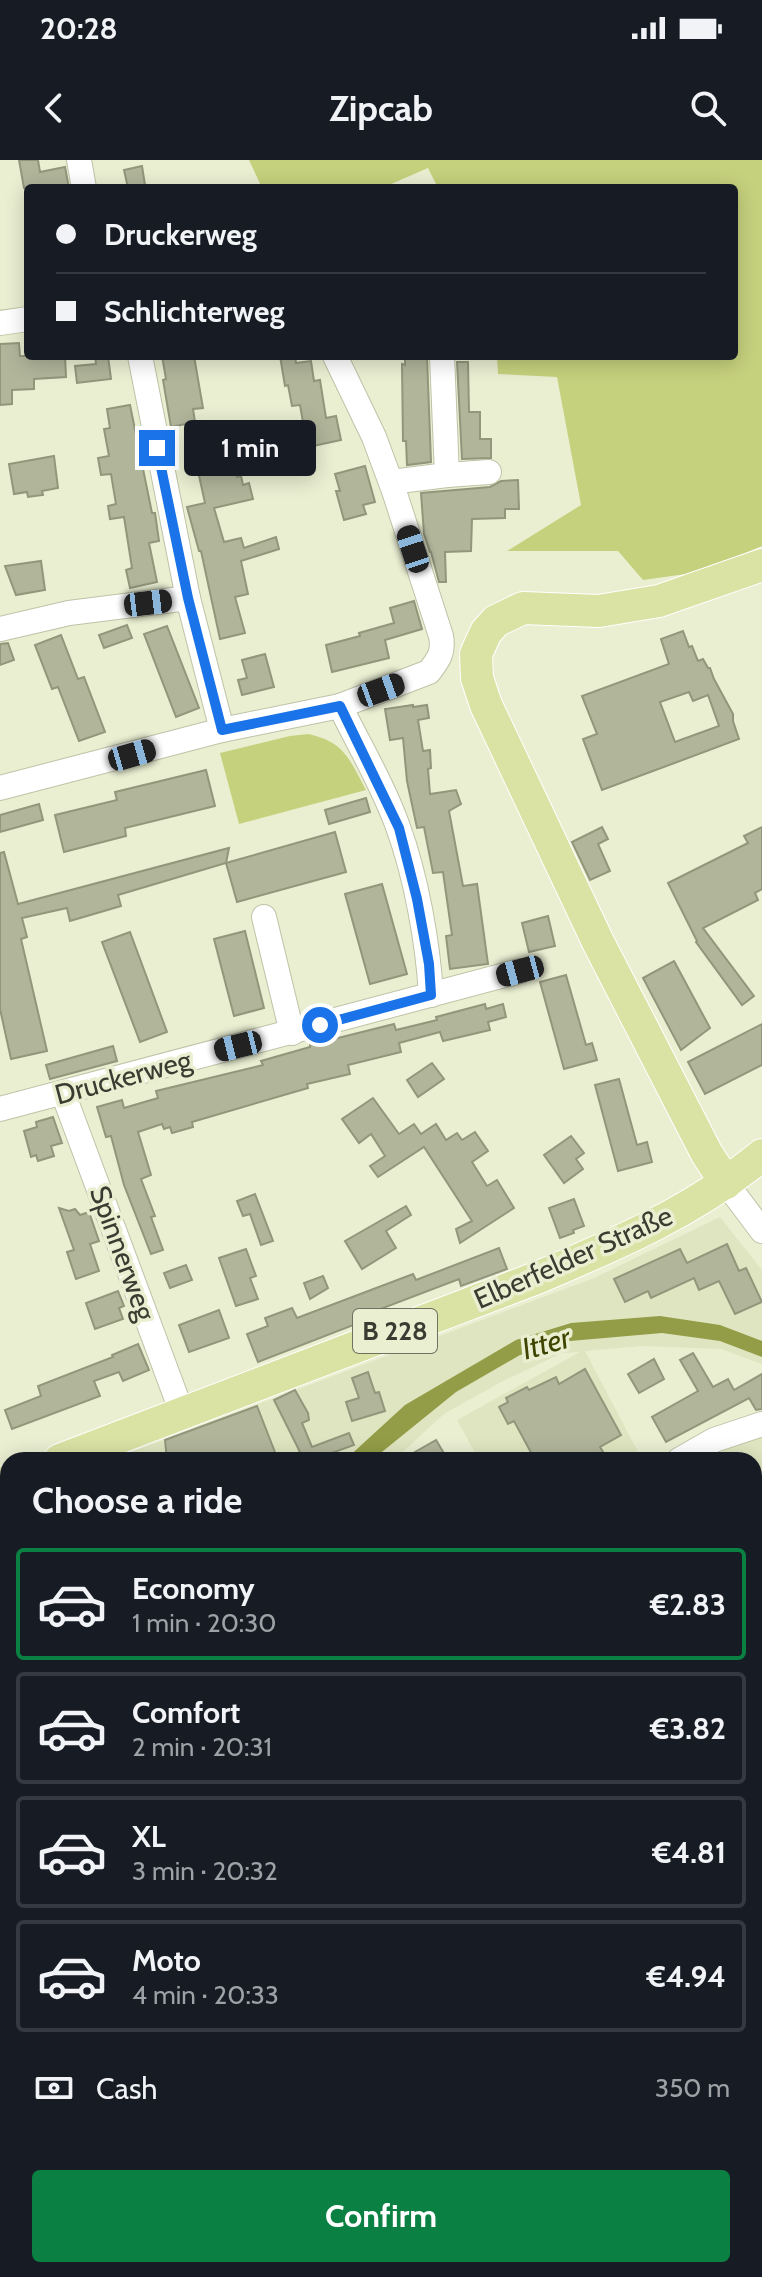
<!DOCTYPE html>
<html lang="en">
<head>
<meta charset="utf-8">
<style>
  body { margin:0; font-family:Cabin,sans-serif; background:#242831; color:#f1f3f6; height:100vh; display:flex; flex-direction:column; font-size:30px; white-space:nowrap }
  * { box-sizing:border-box; margin:0 }
  p { font-size:26px; color:#9ea1a6 }
  .icon { flex:none; width:44px; height:44px; fill:none; stroke:currentColor; stroke-width:2; stroke-linecap:round; stroke-linejoin:round }
  .map { position:relative; flex:1; overflow:hidden }
  .panel { position:absolute; left:0px; top:1292px; width:762px; height:826px; display:flex; flex-direction:column; background:#171b24; border-radius:24px 24px 0 0; box-shadow:0 4px 20px #0003 }
  .panel>* { flex:none }
  .banner { position:absolute; left:24px; top:24px; width:714px; height:176px; border-radius:8px; box-shadow:0 4px 20px #0003; display:grid; align-content:center; height:176px; padding:0 32px; background:#171b24 }
  .end { position:absolute; width:36px; height:36px; margin:-18px; border:10px solid #1a73e8; background:#fff; box-shadow:0 0 0 4px #fff }
  .from { border-radius:50% }
  .bubble { position:absolute; height:56px; border-radius:8px; background:#171b24; box-shadow:0 4px 20px #0003; font-size:26px; font-weight:700; line-height:56px; text-align:center }
  .car { position:absolute; width:24px; height:48px; margin:-24px -12px; border-radius:10px; box-shadow:0 0 6px 2px #0007; background:linear-gradient(#222 24%,#8ab4d8 0 40%,#222 0 76%,#8ab4d8 0 86%,#222 0) }
  .banner b { display:flex; align-items:center; gap:28px; height:76px; font-size:30px }
  .banner b+b { border-top:2px solid #363941 }
  .banner i { width:20px; height:20px; background:#f1f3f6 }
  ul { padding:0; list-style:none }
  li { display:flex; align-items:center; gap:24px; height:112px; margin:0 16px 12px; padding:0 16px; border:4px solid #363941; border-radius:8px }
  li div { flex:1 }
  li b { display:block; font-size:30px }
  li em { font-style:normal; font-weight:700 }
  li.current { border-color:#0b8043 }
  li>.icon { width:72px; height:72px; stroke-width:1.5 }
  h2 { padding:0 32px; font-size:36px; line-height:96px }
  .pay { display:flex; align-items:center; gap:20px; height:88px; padding:0 32px; font-size:30px }
  .pay p { margin-inline-start:auto }
  .cta { display:flex; gap:16px; margin-top:auto; padding:16px 32px }
  .cta a { flex:1; height:92px; border-radius:8px; background:#0b8043; color:#fff; font-size:32px; font-weight:700; line-height:92px; text-align:center }
  .status { display:flex; justify-content:space-between; align-items:center; height:56px; padding:0 40px; background:#171b24; direction:ltr }
  .status svg { height:22px; fill:currentColor }
  header { display:flex; justify-content:space-between; align-items:center; height:104px; padding:0 32px; background:#171b24; font-size:36px; font-weight:700 }
  .map>svg:first-child { display:block }
  .built { fill:#dfe5c0 }
  .green { fill:#c6d17d }
  .water { fill:#939c46 }
  .building { fill:#b1b59a; stroke:#92967b; stroke-width:2; fill-rule:evenodd }
  .lines { fill:none; stroke-linecap:round; stroke-linejoin:round }
  .minor-casing { stroke:#bec3a7; stroke-width:26 }
  .major-casing { stroke:#fff; stroke-width:34 }
  .minor { stroke:#fff; stroke-width:24 }
  .major { stroke:#dae2a4; stroke-width:32 }
  .route { stroke:#1a73e8; stroke-width:10 }
  .labels { text-anchor:middle; dominant-baseline:central; stroke-width:7; stroke-linejoin:round; paint-order:stroke }
  .shield { fill:#eaefd2; stroke:#6f7261; stroke-width:2 }
  .shield-label { font-size:26px; font-weight:bold; fill:#3a3c31 }
  .street-label { font-size:28px; fill:#3a3c31; stroke:#eaefd2 }
  .water-label { font-size:30px; font-style:italic; fill:#3e4300; stroke:#eaefd2 }
</style>
</head>
<body>
<div class="status"><b>20:28</b><svg viewBox="0 0 49 12"><path d="M0 12V9h3v3zM5 12V6h3v6zM10 12V3h3v9zM15 12V0h3v12zM26 1h20v11H26zM47 4h2v5h-2z"/></svg></div>
<header><svg class="icon" aria-label="back" viewBox="0 0 24 24"><path d="M15 5l-7 7 7 7"/></svg>Zipcab<svg class="icon" aria-label="search" viewBox="0 0 24 24"><circle cx="10" cy="10" r="6"/><path d="M15 15l6 6"/></svg></header>
<div class="map">
<svg width="762" height="2117" viewBox="0 0 762 2117">
  <rect width="100%" height="100%" fill="#eaefd2"/>
  <g class="built">
    <polygon points="720,1057 762,1110 762,1204 721,1189 641,1186 585,1191 639,1294 631,1300 479,1300 457,1260 580,1192 562,1193 501,1222 444,1254 394,1300 110,1300 594,1118"/>
    <polygon points="753,1277 762,1277 762,2099 754,2103 754,1300 702,1300"/>
    <polygon points="8,1344 8,1891 0,1879 0,1349"/>
    <polygon points="553,2110 739,2110 724,2117 588,2117"/>
  </g>
  <g class="green">
    <polygon points="249,0 762,0 762,386 700,412 643,420 618,391 507,391 581,345 557,217 498,214 497,196 734,196 734,28 438,28 428,8 382,28 262,28"/>
    <path d="M308,574C345,582 349,599 366,630L239,664L220,593L290,576Z"/>
  </g>
  <polygon class="water" points="660,1156 720,1165 762,1181 762,1197 720,1181 662,1173 570,1181 520,1195 456,1232 372,1300 345,1300 405,1245 516,1180 571,1163"/>
  <g class="building">
    <polygon points="19,0 38,0 40,12 65,7 69,28 24,28"/>
    <polygon points="142,6 145,25 128,28 124,10"/>
    <polygon points="19,183 20,196 65,196 66,217 34,219 34,229 12,230 12,244 0,245 0,184"/>
    <polygon points="95,196 108,196 111,219 77,223 75,206 96,204"/>
    <polygon points="162,196 194,196 203,248 193,249 195,262 171,267 163,220 166,219"/>
    <polygon points="280,196 295,196 296,203 311,201 314,221 320,220 326,258 336,256 341,280 313,286 311,278 306,279 300,245 292,246 288,225 285,226"/>
    <polygon points="427,196 431,302 407,305 406,281 403,281 402,204 405,205 405,197"/>
    <polygon points="457,202 468,202 469,252 480,252 480,279 491,279 491,298 462,299"/>
    <polygon points="130,245 152,353 155,353 159,381 149,383 157,422 130,428 126,410 132,408 124,357 110,359 108,346 116,344 111,314 101,315 98,298 109,296 104,269 110,268 107,249"/>
    <polygon points="227,272 237,317 241,316 243,325 249,323 253,339 214,348 224,382 241,378 244,388 276,377 279,389 241,401 248,434 235,437 245,473 220,479 201,391 199,391 187,347 205,343 191,279"/>
    <polygon points="54,296 58,328 42,331 43,335 28,337 27,332 14,334 9,304"/>
    <polygon points="365,306 375,342 363,345 366,354 344,360 336,331 340,331 335,314"/>
    <polygon points="518,320 519,349 505,349 505,358 472,359 471,391 445,392 446,422 439,422 431,392 430,392 424,374 421,333 490,327 501,321"/>
    <polygon points="41,401 45,430 16,435 5,406"/>
    <polygon points="414,441 422,469 385,480 389,498 332,512 326,485 360,476 359,473 394,463 390,448"/>
    <polygon points="127,465 132,478 104,488 99,475"/>
    <polygon points="167,466 199,548 176,557 144,474"/>
    <path d="M683,471L689,487L692,486L698,501L703,499L708,508H710L714,519L733,554V561L739,579L602,630L583,579L597,574L582,536L669,504L661,479ZM689,532L693,541L708,535L719,566L675,582L660,542Z"/>
    <polygon points="61,475 78,519 84,517 105,572 79,581 58,527 52,529 35,485"/>
    <polygon points="8,483 14,500 0,505 0,484"/>
    <polygon points="265,494 274,527 242,535 238,520 247,518 242,500"/>
    <polygon points="413,545 413,547 427,545 429,558 418,560 423,591 430,590 431,608 428,609 430,634 456,630 461,644 449,651 463,726 477,724 488,804 450,809 446,776 452,775 443,712 433,713 424,667 417,668 407,621 403,578 390,580 385,549"/>
    <polygon points="206,610 215,646 125,668 126,676 64,692 55,655 117,640 115,632"/>
    <polygon points="366,638 370,652 329,664 325,650"/>
    <polygon points="39,644 43,660 0,672 0,655"/>
    <polygon points="602,667 608,679 598,684 610,711 590,720 572,682"/>
    <polygon points="762,667 762,729 755,733 758,740 703,768 754,836 742,845 696,782 697,781 668,723 748,683 744,676"/>
    <polygon points="335,672 346,712 237,742 226,703"/>
    <polygon points="229,688 226,703 118,735 121,746 70,761 67,748 22,758 27,777 21,779 47,891 11,899 0,849 0,693 4,692 18,744"/>
    <polygon points="382,724 407,814 370,824 345,734"/>
    <polygon points="548,756 555,786 529,792 522,763"/>
    <polygon points="245,771 264,848 234,856 214,779"/>
    <polygon points="130,772 167,872 140,882 102,782"/>
    <polygon points="674,801 710,868 681,890 643,818"/>
    <polygon points="566,815 586,885 592,883 597,900 564,909 540,822"/>
    <polygon points="485,844 486,849 503,844 506,857 488,862 490,870 443,881 440,872 399,883 401,892 348,905 350,914 307,924 308,928 192,962 193,967 172,973 170,967 164,969 162,964 138,972 151,1015 141,1019 155,1056 151,1057 163,1090 151,1094 124,1025 111,976 106,977 97,947 122,940 124,948 158,938 156,931 263,905 261,901 310,887 310,885 394,864 396,870 437,860 436,857"/>
    <polygon points="762,864 762,905 705,934 688,902"/>
    <polygon points="113,886 117,901 50,919 46,905"/>
    <polygon points="432,903 444,919 418,937 407,920"/>
    <polygon points="619,919 637,985 647,982 652,1002 618,1011 595,925"/>
    <polygon points="373,938 399,974 414,964 421,974 436,964 446,980 457,973 462,980 475,972 488,991 472,1002 487,1026 497,1020 514,1048 460,1083 456,1069 472,1061 424,987 378,1017 370,1006 385,996 371,974 359,983 342,959"/>
    <polygon points="53,957 62,983 51,986 54,996 38,1001 36,995 31,997 24,971 37,967 36,962"/>
    <polygon points="571,976 584,993 576,999 583,1009 564,1023 544,995"/>
    <polygon points="255,1034 273,1081 261,1085 250,1054 243,1056 237,1041"/>
    <polygon points="574,1039 584,1066 573,1070 574,1073 560,1078 549,1048"/>
    <polygon points="406,1046 411,1055 386,1071 396,1088 362,1109 345,1081"/>
    <polygon points="59,1048 69,1051 75,1049 80,1055 89,1052 99,1081 90,1084 99,1111 76,1119 67,1092 74,1090"/>
    <polygon points="727,1084 739,1111 746,1108 762,1142 735,1154 719,1121 699,1130 694,1118 651,1138 648,1131 625,1142 614,1119 680,1089 687,1103"/>
    <polygon points="499,1088 507,1109 461,1126 459,1119 354,1159 356,1164 258,1202 247,1174 268,1166 265,1158 292,1148 297,1158 413,1114 416,1120"/>
    <polygon points="246,1089 256,1116 250,1118 258,1139 236,1146 219,1098"/>
    <polygon points="186,1105 192,1120 170,1128 164,1113"/>
    <polygon points="323,1116 328,1128 310,1139 304,1123"/>
    <polygon points="118,1131 124,1146 119,1148 123,1159 95,1169 86,1143"/>
    <polygon points="219,1150 229,1178 189,1192 179,1165"/>
    <polygon points="138,1184 149,1210 123,1221 119,1212 94,1221 100,1236 12,1269 5,1250 41,1236 38,1226 113,1197 112,1195"/>
    <polygon points="693,1193 713,1227 728,1219 734,1230 762,1214 762,1249 756,1250 749,1238 666,1282 652,1257 698,1231 680,1200"/>
    <polygon points="654,1199 664,1219 639,1233 628,1214"/>
    <polygon points="585,1209 621,1275 600,1287 605,1295 595,1300 542,1300 539,1295 534,1298 514,1261 508,1264 499,1247 508,1242 506,1238 527,1227 529,1230 556,1217 559,1224"/>
    <polygon points="368,1212 375,1233 379,1232 385,1251 352,1261 346,1242 359,1238 352,1218"/>
    <polygon points="295,1230 308,1253 309,1260 302,1263 312,1287 349,1273 354,1285 326,1295 329,1300 282,1300 300,1292 274,1240"/>
    <polygon points="257,1246 278,1300 167,1300 165,1280"/>
    <polygon points="436,1280 448,1300 401,1300"/>
  </g>
  <g class="lines">
    <defs>
      <g id="minor">
        <polyline points="79,0 84,28"/>
        <polyline points="0,163 28,159"/>
        <polyline points="140,196 188,438 222,570"/>
        <polyline points="447,315 489,312"/>
        <polyline points="391,322 447,315 442,196"/>
        <polyline points="0,469 69,453 188,438"/>
        <path d="M340,546C359,585 383,625 398,667C416,716 428,783 431,835"/>
        <path d="M0,628L222,570L340,546L429,512C439,499 444,492 441,476L394,331L374,277L335,196"/>
        <polyline points="264,757 292,873"/>
        <polyline points="63,933 182,1253"/>
        <polyline points="0,949 520,811"/>
        <polyline points="726,1023 762,1071"/>
        <polyline points="679,1300 714,1280 762,1264"/>
        <polyline points="0,1584 8,1582"/>
        <polyline points="0,2052 8,2054"/>
      </g>
      <g id="major">
        <polyline points="726,1023 707,994 598,782 486,545 477,518 476,494 486,472 496,461 523,448 599,451 659,441 762,405"/>
        <path d="M60,1300L539,1117C619,1083 694,1051 762,995"/>
        <polyline points="0,1325 8,1321"/>
        <polyline points="0,1910 8,1922"/>
        <polyline points="0,1958 8,1967"/>
        <polyline points="423,2110 464,2117"/>
      </g>
    </defs>
    <use href="#minor" class="minor-casing"/>
    <use href="#major" class="major-casing"/>
    <use href="#minor" class="minor"/>
    <use href="#major" class="major"/>
  </g>
  <g class="lines">
    <polyline class="route" points="157,288 188,438 222,570 340,546 399,668 417,739 429,804 431,835 320,865"/>
  </g>
  <g class="labels">
    <rect class="shield" x="353" y="1149" width="84" height="44" rx="6"/>
    <g class="shield-label">
      <text x="395" y="1171">B 228</text>
    </g>
    <g class="street-label">
      <text transform="translate(123 917) rotate(-15)">Druckerweg</text>
      <text transform="translate(123 1093) rotate(70)">Spinnerweg</text>
      <text transform="translate(573 1097) rotate(-24)">Elberfelder Straße</text>
    </g>
    <g class="water-label">
      <text transform="translate(546 1183) rotate(-16)">Itter</text>
    </g>
  </g>
</svg>
<i class="end from" style="left:320px;top:865px"></i>
<i class="end" style="left:157px;top:288px"></i>
<div class="bubble" style="left:184px;top:260px;width:132px">1 min</div>
<i class="car" style="left:413px;top:389px;rotate:342deg"></i>
<i class="car" style="left:148px;top:443px;rotate:83deg"></i>
<i class="car" style="left:381px;top:530px;rotate:70deg"></i>
<i class="car" style="left:132px;top:595px;rotate:74deg"></i>
<i class="car" style="left:520px;top:811px;rotate:255deg"></i>
<i class="car" style="left:238px;top:886px;rotate:256deg"></i>
<div class="banner">
<b><i class="from"></i>Druckerweg</b>
<b><i></i>Schlichterweg</b>
</div>
<section class="panel">
<h2>Choose a ride</h2>
<ul>
<li class="current"><svg class="icon" aria-label="car" viewBox="0 0 24 24"><path d="M5 17H2v-5l4-1 3-4h7l3 4 3 1v5h-3M9 17h6M6 11h13"/><circle cx="7" cy="17" r="2"/><circle cx="17" cy="17" r="2"/></svg><div><b>Economy</b><p>1 min · 20:30</p></div><em>€2.83</em></li>
<li><svg class="icon" aria-label="car" viewBox="0 0 24 24"><path d="M5 17H2v-5l4-1 3-4h7l3 4 3 1v5h-3M9 17h6M6 11h13"/><circle cx="7" cy="17" r="2"/><circle cx="17" cy="17" r="2"/></svg><div><b>Comfort</b><p>2 min · 20:31</p></div><em>€3.82</em></li>
<li><svg class="icon" aria-label="car" viewBox="0 0 24 24"><path d="M5 17H2v-5l4-1 3-4h7l3 4 3 1v5h-3M9 17h6M6 11h13"/><circle cx="7" cy="17" r="2"/><circle cx="17" cy="17" r="2"/></svg><div><b>XL</b><p>3 min · 20:32</p></div><em>€4.81</em></li>
<li><svg class="icon" aria-label="car" viewBox="0 0 24 24"><path d="M5 17H2v-5l4-1 3-4h7l3 4 3 1v5h-3M9 17h6M6 11h13"/><circle cx="7" cy="17" r="2"/><circle cx="17" cy="17" r="2"/></svg><div><b>Moto</b><p>4 min · 20:33</p></div><em>€4.94</em></li>
</ul>
<div class="pay"><svg class="icon" aria-label="cash" viewBox="0 0 24 24"><path d="M3 7h18v10H3z"/><circle cx="12" cy="12" r="2"/></svg>Cash<p>350 m</p></div>
<div class="cta"><a>Confirm</a></div>
</section>
</div>
</body>
</html>
